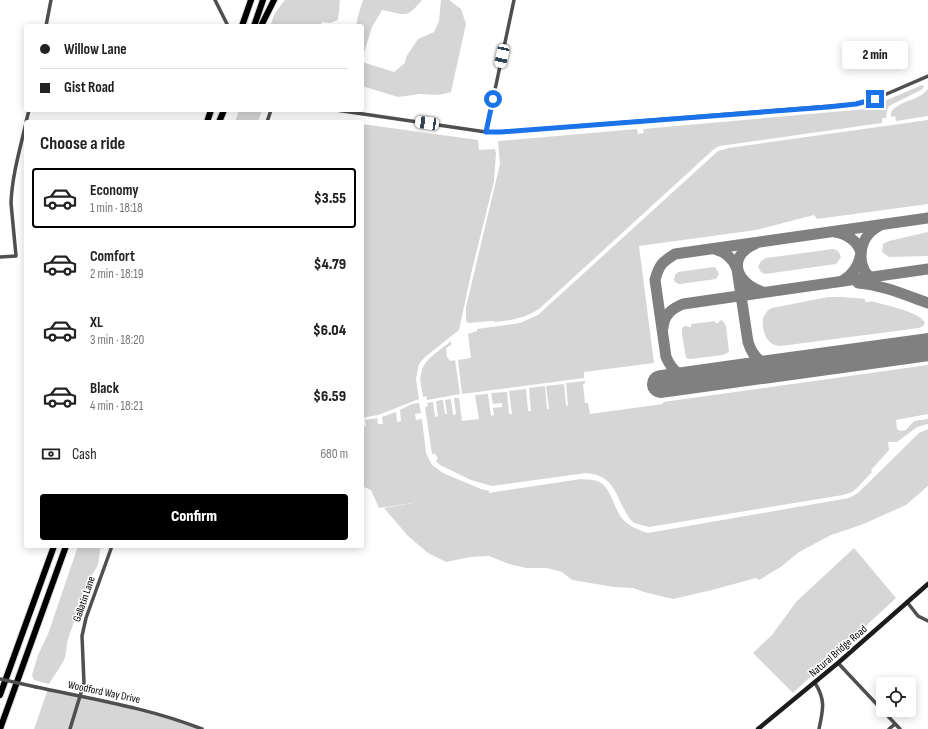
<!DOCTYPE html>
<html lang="en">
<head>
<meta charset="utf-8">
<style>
  body { margin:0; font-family:"Sofia Sans Condensed",sans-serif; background:#f6f6f6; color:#222; height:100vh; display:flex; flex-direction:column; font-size:15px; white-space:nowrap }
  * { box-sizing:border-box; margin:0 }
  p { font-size:13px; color:#767676 }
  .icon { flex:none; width:22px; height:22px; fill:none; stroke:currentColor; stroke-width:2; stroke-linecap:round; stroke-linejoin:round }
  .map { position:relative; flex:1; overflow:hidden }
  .drawer { position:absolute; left:24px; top:120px; width:340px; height:428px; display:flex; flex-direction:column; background:#fff; border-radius:4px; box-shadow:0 2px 10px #0003 }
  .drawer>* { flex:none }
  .hud { position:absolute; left:24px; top:24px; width:340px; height:88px; border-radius:4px; box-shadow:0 2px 10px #0003; display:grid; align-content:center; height:88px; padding:0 16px; background:#fff }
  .buttons { position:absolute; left:876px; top:677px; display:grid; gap:8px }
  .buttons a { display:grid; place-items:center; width:40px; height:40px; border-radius:4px; background:#fff; box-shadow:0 2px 10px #0003; font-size:20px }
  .end { position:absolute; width:18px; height:18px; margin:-9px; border:5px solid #1a73e8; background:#fff; box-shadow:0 0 0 2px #fff }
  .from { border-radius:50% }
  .bubble { position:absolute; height:28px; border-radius:4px; background:#fff; box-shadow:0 2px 10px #0003; font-size:13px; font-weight:800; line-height:28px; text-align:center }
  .car { position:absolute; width:12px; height:24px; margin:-12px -6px; border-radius:5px; box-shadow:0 0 3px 1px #0007; background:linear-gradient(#fff 24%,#345 0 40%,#fff 0 76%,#345 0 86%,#fff 0) }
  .hud b { display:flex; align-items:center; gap:14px; height:38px; font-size:15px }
  .hud b+b { border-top:1px solid #e0e0e0 }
  .hud i { width:10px; height:10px; background:#222 }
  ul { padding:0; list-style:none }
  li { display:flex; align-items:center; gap:12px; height:60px; margin:0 8px 6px; padding:0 8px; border:2px solid transparent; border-radius:4px }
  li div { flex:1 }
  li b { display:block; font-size:15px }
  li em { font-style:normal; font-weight:800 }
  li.on { border-color:#000 }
  li>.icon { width:36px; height:36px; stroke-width:1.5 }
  h2 { padding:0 16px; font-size:18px; line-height:48px }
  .pay { display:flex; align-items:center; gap:10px; height:44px; padding:0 16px; font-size:15px }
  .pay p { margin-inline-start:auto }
  .button { display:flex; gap:8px; margin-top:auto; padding:8px 16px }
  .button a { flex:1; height:46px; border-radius:4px; background:#000; color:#fff; font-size:16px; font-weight:800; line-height:46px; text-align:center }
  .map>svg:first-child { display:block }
  .green { fill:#d6d6d6 }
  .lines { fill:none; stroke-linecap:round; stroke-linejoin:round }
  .taxiway { stroke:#808080; stroke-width:11 }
  .runway { stroke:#808080; stroke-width:28 }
  .motorway-casing { stroke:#dbdbdb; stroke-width:8 }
  .minor { stroke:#4f4f4f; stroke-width:3.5 }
  .secondary { stroke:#1c1c1c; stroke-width:4.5 }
  .motorway { stroke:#000; stroke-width:6 }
  .minor-bridge { stroke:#4f4f4f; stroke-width:3.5 }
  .route { stroke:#1a73e8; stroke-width:5 }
  .labels { text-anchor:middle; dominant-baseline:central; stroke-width:3; stroke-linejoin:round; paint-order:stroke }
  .street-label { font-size:11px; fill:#000; stroke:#fff }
</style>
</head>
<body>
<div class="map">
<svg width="928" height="729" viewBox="0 0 928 729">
  <rect width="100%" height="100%" fill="#fff"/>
  <g class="green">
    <polygon points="285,0 340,0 338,20 330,23 323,22 318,26 270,26 275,13"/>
    <path d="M363,0H422C406,20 405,14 382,10L372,27L362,59V26H356L358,16Z"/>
    <polygon points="441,0 449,0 461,9 466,24 451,92 439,95 420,94 398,97 362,86 362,62 394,72 405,63 406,57 418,39 434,32 439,21"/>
    <path d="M922,85L924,87L921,90L889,106L887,110L886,118H882V123L719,146L714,149L539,309C525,318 510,321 494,322V321H491L468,323L466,320V307L500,164L498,141L637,129L638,134L644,133L643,129L866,109Z"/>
    <path d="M928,89V116L896,121L895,116L891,117V112C900,100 919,101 928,89Z"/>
    <polygon points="239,110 262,110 258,122 235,122"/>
    <polygon points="928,120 928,204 817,219 814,215 756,230 639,246 654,363 584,372 584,378 462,394 458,360 471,358 468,334 477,331 477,329 520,323 538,315 718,151 729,148"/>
    <polygon points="362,124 478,140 479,150 495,149 496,153 494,181 471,274 459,330 425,357 419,364 416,379 419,399 378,415 362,418"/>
    <polygon points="928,232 928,256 889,257 882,252 883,244 889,241"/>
    <path d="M833,249C838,250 839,252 841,257L836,264L765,274L761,272L758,267L761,261L766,258Z"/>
    <polygon points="713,267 716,268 719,274 716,279 680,284 676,283 674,280 675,275 678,272"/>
    <path d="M828,297H843L865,299V302H870V301C882,304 921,312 925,323L923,326L919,328L781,346C766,346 762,331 763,318L768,310L772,308Z"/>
    <polygon points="722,320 726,326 729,352 723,355 690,359 686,358 682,334 682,328 687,325 687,327 691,327 691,324 715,321 715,323 719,323 719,321"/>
    <path d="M451,341V345L446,348L447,357L450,361L455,360L460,394L427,400L426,396L423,397C422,389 419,381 421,374C423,359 441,350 451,341Z"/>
    <path d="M928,365V414L896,420L897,429L900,431L906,430L914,421L928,419V424L917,427L897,442H888L889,450L872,469L871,470L872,472L857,488L852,492L843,495L649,527L634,523L630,519C615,498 617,476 586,473L492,486L471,480L440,465L436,461L438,458L435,454H432L425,407L428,406L427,403L433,402L435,417L438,416L436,401L443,400L445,414H447L445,400L451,399L453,415L456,414L454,398H459L462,421L479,419L475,395L488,394L491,416L494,415L493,408L502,407V403L493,404L491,393L507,392L509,414H512L509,391L526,389L528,411H531L529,388L545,386L547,409H549L546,386L564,384L566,405L568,406L566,383L585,381V383L583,384L585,403H588L590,414L663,404V402Z"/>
    <path d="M419,403L421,413L415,414L416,420L422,419L426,453L432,465L443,473L481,489L490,491L488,493L581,479C586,480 592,479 597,481C611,486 613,506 621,517C628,526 638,530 648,533L849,498L858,493L919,433L928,429V486L906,505L861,525L831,535L799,552L782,566L759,580L756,578L712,590L673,599L644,592L633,588L614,587L572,580L562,572L547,568H526L509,564L489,556L470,557L446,562L428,553L408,536L384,508L419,502L379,508L371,490L362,486V427L366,426L365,420L377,418L378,424H383L382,417L396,412L397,422L401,421L400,410L412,404Z"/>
    <path d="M78,546H101C99,553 100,559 97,567C94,572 90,577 88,583C80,601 75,620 68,639C66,646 67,653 64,660C60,668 54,675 49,684L34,680L32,675L38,655L48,634Z"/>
    <polygon points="854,548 896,598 793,693 753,653 772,635 796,602"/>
    <polygon points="48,689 137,709 202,729 34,729"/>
  </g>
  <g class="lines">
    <g class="taxiway">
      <path d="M835,232C847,234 858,241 861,253C859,266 853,275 842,281"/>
      <path d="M755,244C726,257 736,284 763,292"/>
      <path d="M714,249C726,252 733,258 737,269L748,342C754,361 764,365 782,367"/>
      <path d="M874,281C854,267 858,237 879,226"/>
      <path d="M858,283C883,285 905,295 928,303"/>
      <path d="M663,328C664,315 671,309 683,304L928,269"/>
      <path d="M694,379C679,376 673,372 666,357L655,280C659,265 662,262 675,254L928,218"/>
    </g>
    <polyline class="runway" points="661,384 928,347"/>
    <defs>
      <g id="motorway">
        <polyline points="242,26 251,0"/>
        <polyline points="254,26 263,0"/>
        <polyline points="261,26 274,0"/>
        <polyline points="207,122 211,110"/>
        <polyline points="219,122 224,110"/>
        <polyline points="0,695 54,546"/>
        <polyline points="0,729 66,546"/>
      </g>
    </defs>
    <use href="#motorway" class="motorway-casing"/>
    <g class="minor">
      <polyline points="215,0 228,26"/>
      <polyline points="46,26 51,0"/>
      <polyline points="336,110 486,132 501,132 856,104 875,99 928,76"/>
      <polyline points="26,122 29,110"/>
      <polyline points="267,122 271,110"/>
      <polyline points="486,132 514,0"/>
      <path d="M0,257L16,256L11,203C12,176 20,149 26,123"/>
      <polyline points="907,602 918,616 928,621"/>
      <polyline points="838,663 900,729"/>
      <path d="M815,683C826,700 823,710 819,729"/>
      <path d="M36,687C92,699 149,708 202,729"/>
      <polyline points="70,729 84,683 82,636 86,618 112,546"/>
      <polyline points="889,729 895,724"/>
    </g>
    <polyline class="secondary" points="758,729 838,663 928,584"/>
    <use href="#motorway" class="motorway"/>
    <polyline class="minor-bridge" points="0,679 36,687"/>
  </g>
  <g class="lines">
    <polyline class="route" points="493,99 486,132 501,132 828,107 856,104 875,99"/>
  </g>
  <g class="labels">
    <g class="street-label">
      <text transform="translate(84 599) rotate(-71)">Gallatin Lane</text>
      <text transform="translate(838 651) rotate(-41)">Natural Bridge Road</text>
      <text transform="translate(104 692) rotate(12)">Woodford Way Drive</text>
    </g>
  </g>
</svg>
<div class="buttons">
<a><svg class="icon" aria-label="locate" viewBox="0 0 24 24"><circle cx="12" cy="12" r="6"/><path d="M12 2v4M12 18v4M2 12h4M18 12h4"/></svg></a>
</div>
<i class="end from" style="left:493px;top:99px"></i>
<i class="end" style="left:875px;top:99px"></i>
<div class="bubble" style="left:842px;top:41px;width:66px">2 min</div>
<i class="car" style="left:502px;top:56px;rotate:192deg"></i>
<i class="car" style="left:427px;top:123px;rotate:278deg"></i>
<div class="hud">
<b><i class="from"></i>Willow Lane</b>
<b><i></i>Gist Road</b>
</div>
<section class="drawer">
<h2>Choose a ride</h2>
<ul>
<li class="on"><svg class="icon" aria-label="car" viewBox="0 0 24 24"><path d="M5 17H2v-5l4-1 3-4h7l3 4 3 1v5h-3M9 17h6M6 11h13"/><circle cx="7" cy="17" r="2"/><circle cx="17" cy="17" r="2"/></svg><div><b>Economy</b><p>1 min · 18:18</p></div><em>$3.55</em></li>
<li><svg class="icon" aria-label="car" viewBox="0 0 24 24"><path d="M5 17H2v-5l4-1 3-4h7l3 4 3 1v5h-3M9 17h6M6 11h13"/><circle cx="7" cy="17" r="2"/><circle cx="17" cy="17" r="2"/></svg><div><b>Comfort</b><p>2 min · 18:19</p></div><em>$4.79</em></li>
<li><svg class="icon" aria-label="car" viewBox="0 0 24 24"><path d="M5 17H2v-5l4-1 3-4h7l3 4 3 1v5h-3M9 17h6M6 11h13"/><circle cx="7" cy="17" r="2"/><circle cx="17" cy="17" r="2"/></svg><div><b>XL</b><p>3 min · 18:20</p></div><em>$6.04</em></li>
<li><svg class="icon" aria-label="car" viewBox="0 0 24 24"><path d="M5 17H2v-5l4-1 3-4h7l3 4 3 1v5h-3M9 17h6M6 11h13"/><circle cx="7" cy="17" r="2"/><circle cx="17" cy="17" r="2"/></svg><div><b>Black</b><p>4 min · 18:21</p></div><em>$6.59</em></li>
</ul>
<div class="pay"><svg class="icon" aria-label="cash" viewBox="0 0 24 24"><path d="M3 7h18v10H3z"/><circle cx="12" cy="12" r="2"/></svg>Cash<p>680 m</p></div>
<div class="button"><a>Confirm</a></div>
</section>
</div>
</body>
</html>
